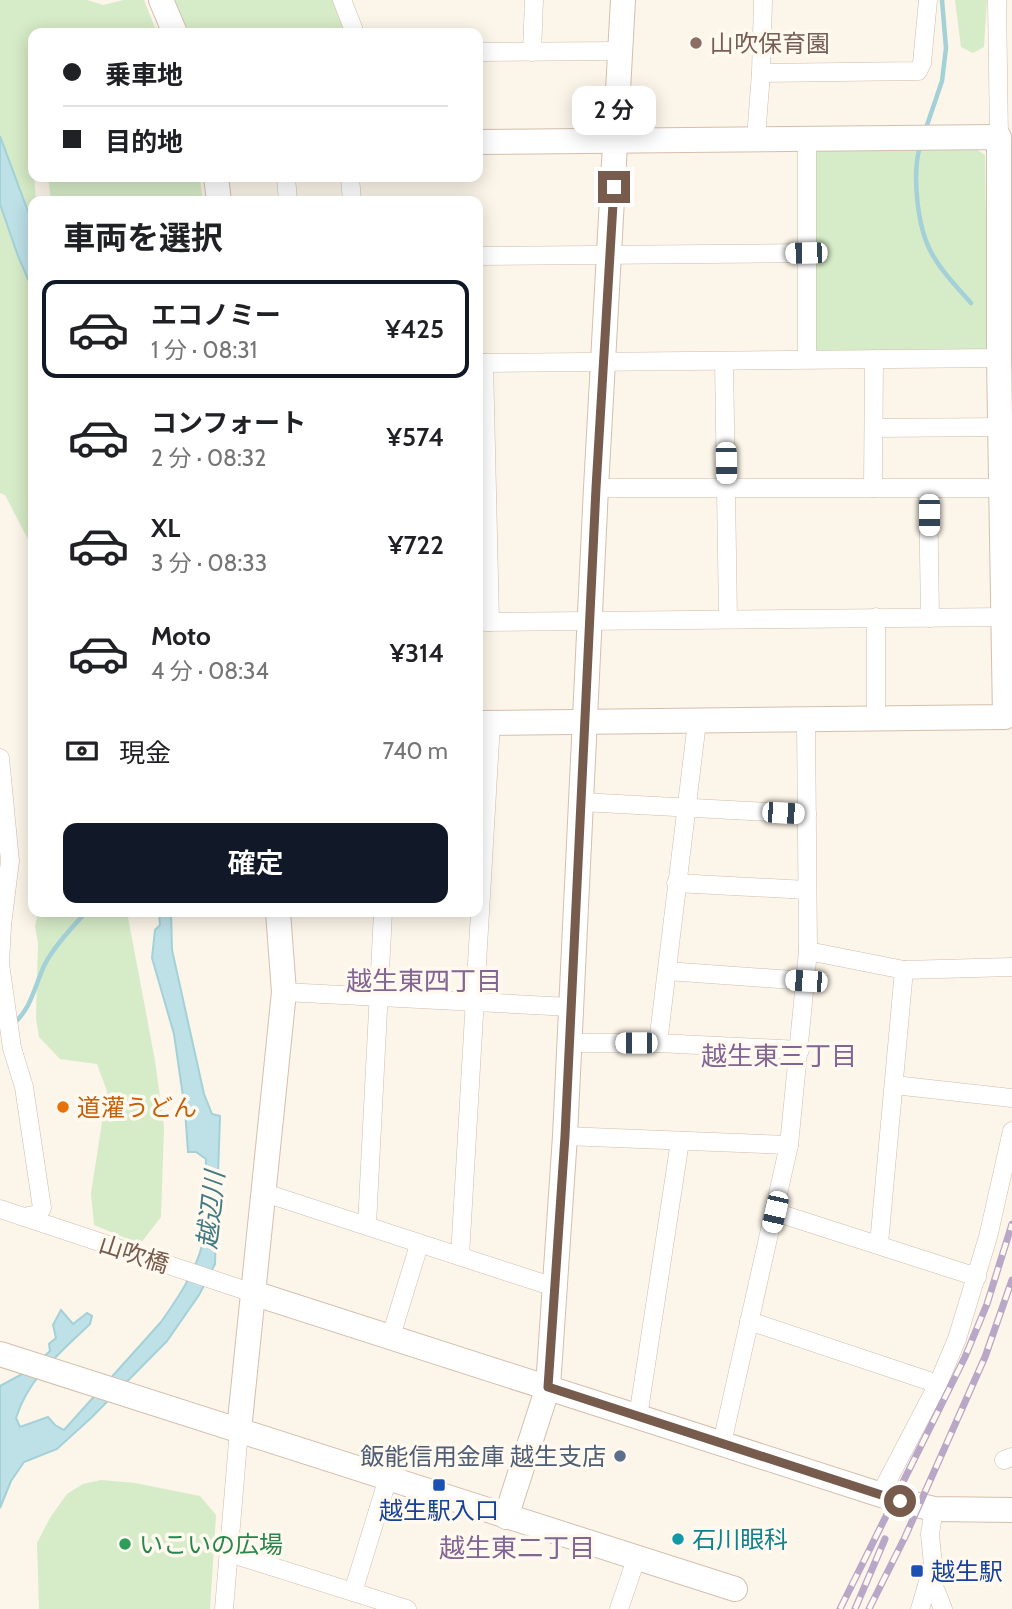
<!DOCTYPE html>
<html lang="ja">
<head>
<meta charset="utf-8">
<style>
  body { margin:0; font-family:Cabin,"Noto Sans JP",sans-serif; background:#f2f2f2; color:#202124; height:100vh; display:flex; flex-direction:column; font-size:26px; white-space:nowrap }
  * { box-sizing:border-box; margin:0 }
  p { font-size:23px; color:#757577 }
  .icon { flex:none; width:38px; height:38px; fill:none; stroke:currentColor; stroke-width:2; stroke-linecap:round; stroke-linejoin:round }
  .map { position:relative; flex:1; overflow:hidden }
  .sheet { position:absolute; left:28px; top:196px; width:455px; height:721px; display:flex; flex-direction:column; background:#fff; border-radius:14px; box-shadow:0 4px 18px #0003 }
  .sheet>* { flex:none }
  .hud { position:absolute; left:28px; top:28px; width:455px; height:154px; border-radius:14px; box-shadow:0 4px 18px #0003; display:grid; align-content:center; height:154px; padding:0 35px; background:#fff }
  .end { position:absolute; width:32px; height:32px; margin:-16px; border:9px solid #775b4c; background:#fff; box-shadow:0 0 0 4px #fff }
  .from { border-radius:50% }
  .bubble { position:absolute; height:49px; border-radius:14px; background:#fff; box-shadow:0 4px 18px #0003; font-size:23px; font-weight:600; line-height:49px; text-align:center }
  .car { position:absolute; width:21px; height:42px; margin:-21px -10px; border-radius:9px; box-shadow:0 0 5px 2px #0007; background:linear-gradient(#fff 24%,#345 0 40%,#fff 0 76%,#345 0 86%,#fff 0) }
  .hud b { display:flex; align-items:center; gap:24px; height:66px; font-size:26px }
  .hud b+b { border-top:2px solid #e0e0e0 }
  .hud i { width:18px; height:18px; background:#202124 }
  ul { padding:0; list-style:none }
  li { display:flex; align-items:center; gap:21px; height:98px; margin:0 14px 10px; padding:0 21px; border:4px solid transparent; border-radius:14px }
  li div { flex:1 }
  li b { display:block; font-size:26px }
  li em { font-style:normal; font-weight:600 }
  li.selected { border-color:#111827 }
  li>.icon { width:63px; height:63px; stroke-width:1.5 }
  h2 { padding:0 35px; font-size:32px; line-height:84px }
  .pay { display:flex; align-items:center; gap:18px; height:77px; padding:0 35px; font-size:26px }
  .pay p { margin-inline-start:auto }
  .button { display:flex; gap:14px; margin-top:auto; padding:14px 35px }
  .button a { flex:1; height:80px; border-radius:14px; background:#111827; color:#fff; font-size:28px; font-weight:600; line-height:80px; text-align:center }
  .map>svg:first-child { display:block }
  .green { fill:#d6ebc7 }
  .water { fill:#bde1e7; stroke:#a4d1d8; stroke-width:2 }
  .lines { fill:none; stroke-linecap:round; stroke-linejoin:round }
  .stream { stroke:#a4d1d8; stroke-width:4.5 }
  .street-casing { stroke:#cfbdae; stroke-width:19 }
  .secondary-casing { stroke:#d4bfae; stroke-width:26 }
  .street { stroke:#fff; stroke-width:18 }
  .secondary { stroke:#fff; stroke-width:24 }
  .rail-casing { stroke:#b8a7c7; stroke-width:7 }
  .rail { stroke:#fff9f0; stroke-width:4.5; stroke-dasharray:13; stroke-linecap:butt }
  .route { stroke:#775b4c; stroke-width:9 }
  .education-dot { fill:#8d6e63; stroke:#fff9f0; stroke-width:2.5 }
  .food-dot { fill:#e8710a; stroke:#fff9f0; stroke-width:2.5 }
  .service-dot { fill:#5c6f8a; stroke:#fff9f0; stroke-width:2.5 }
  .transit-dot { fill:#1a4fb4; stroke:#fff9f0; stroke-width:2.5 }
  .culture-dot { fill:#0f9aa8; stroke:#fff9f0; stroke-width:2.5 }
  .leisure-dot { fill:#2e9e5b; stroke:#fff9f0; stroke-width:2.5 }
  .labels { text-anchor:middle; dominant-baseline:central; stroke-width:7; stroke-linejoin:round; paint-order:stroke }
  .education-label { font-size:24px; fill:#785e54; stroke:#fff9f0; text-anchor:start }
  .food-label { font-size:24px; fill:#c56008; stroke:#fff9f0; text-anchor:start }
  .street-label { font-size:24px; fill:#775b4c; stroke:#fff9f0 }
  .service-label { font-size:24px; fill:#4e5e75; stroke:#fff9f0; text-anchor:end }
  .transit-label { font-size:24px; fill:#164399; stroke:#fff9f0 }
  .culture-label { font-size:24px; fill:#0d838f; stroke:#fff9f0; text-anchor:start }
  .leisure-label { font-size:24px; fill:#27864d; stroke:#fff9f0; text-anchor:start }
  .neighbourhood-label { font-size:26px; fill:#836593; stroke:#fff9f0 }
  .water-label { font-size:26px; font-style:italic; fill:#437a83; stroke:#fff9f0 }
</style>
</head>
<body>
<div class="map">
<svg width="1012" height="1609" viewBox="0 0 1012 1609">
  <rect width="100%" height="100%" fill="#fcf5e9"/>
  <g class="green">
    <polygon points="0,0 87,0 103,5 124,0 144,0 157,33 33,33 32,149 36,201 33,201 33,549 5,495 0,493"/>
    <polygon points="175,0 335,0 348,33 189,33"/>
    <polygon points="955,0 987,0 984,47 973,53 961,47"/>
    <polygon points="976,149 985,155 988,346 984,351 819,353 815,348 813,156 816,151"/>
    <polygon points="48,177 160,177 161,182 200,180 203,201 51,201"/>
    <polygon points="38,912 127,912 155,1061 164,1127 161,1217 140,1244 94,1225 91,1193 107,1091 97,1064 60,1059 39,1037 36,1019 38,944 35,926"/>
    <polygon points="101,1480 135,1483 200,1496 216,1515 210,1609 39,1609 37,1543 50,1518 67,1494 83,1484"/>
  </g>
  <g class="water">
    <polygon points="0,136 33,225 33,291 18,256 0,204"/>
    <path d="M159,912H171L172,950L204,1094L212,1114L220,1116L215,1264L199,1295L167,1341L92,1417L57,1449L24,1462L11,1481L0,1508V1386L26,1372L50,1351L49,1344L56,1338L53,1325L61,1310L73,1324L87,1313L92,1316L90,1324C60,1353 29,1377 16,1418L20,1427L48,1417L55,1425L64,1430L161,1322C178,1298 200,1266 204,1235C206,1210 205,1184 206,1159L196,1152H188L185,1110L174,1034L152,958L155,930L160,925Z"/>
  </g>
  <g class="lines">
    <g class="stream">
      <polyline points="925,131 942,81 946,48 942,0"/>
      <path d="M920,146C912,174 917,226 931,252C941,271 957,287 971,303"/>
      <path d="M14,1023C32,1008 35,984 45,964C55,945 72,928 86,912"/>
    </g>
    <defs>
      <g id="street">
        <polyline points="342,0 355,33"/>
        <polyline points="997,0 999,137"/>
        <polyline points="478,52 621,51"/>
        <polyline points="532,52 534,0"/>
        <polyline points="761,73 918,71 922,63 928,0"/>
        <polyline points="756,138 761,73 763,0"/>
        <polyline points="286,177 288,201"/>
        <polyline points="350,177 352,201"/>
        <polyline points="478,256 806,253"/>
        <polyline points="807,359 807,138"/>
        <polyline points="724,361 728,619"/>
        <polyline points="478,363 999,358"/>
        <polyline points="484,363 490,622"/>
        <polyline points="874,428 1001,427"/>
        <polyline points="596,488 1002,488"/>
        <polyline points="873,488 874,359"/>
        <polyline points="928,489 930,618"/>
        <polyline points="876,617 876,719"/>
        <polyline points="478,622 1004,617"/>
        <polyline points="0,758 10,861 2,925 0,925"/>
        <polyline points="581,802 807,814"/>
        <polyline points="676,883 807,890"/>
        <polyline points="2,925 0,964 12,1048 24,1087 42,1208 38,1214 24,1217"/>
        <polyline points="808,951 904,970 1012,967"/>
        <polyline points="667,971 806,981"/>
        <polyline points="284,992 570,1007"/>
        <polyline points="570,1043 658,1043 800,1050"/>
        <polyline points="658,1043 697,722"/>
        <polyline points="894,1085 1012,1098"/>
        <polyline points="565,1136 789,1145"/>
        <polyline points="265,1193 554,1287"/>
        <polyline points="0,1209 253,1293"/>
        <polyline points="775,1212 977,1277"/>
        <polyline points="367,1225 383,912"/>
        <polyline points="879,1244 904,970"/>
        <polyline points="460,1256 491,723"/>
        <polyline points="749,1321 938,1384"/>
        <polyline points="391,1336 419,1245"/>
        <polyline points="638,1417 680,1141"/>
        <polyline points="722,1443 789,1145 808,951 806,720"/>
        <polyline points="1004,1460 1012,1457"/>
        <polyline points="880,1495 938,1384 957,1339 988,1237 1012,1131"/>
        <polyline points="229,1553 407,1609"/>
        <polyline points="927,1586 936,1591 943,1609"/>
        <polyline points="353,1592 388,1478"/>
        <polyline points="224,1609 239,1430"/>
        <polyline points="619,1609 636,1559"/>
        <polyline points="920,1609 933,1565 930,1534 934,1509"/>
      </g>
      <g id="secondary">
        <polyline points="161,0 175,33"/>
        <polyline points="478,142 999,137 999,358 1005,717 478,723"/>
        <polyline points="216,177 219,201"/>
        <polyline points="253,1293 900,1501 934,1509 1012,1510"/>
        <polyline points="0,1354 735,1589"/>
        <polyline points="239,1430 284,992 278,912"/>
        <polyline points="506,1517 548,1387 565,1136 596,488 623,0"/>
      </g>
    </defs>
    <use href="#street" class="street-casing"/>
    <use href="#secondary" class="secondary-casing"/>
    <use href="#street" class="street"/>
    <use href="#secondary" class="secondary"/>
    <defs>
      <g id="rail">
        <polyline points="840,1609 965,1357 987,1304 1012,1224"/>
        <polyline points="855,1609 885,1539"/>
        <polyline points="869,1609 905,1537 985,1357 1012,1280"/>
      </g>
    </defs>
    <use href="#rail" class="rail-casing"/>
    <use href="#rail" class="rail"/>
  </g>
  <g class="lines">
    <polyline class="route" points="614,187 596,488 565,1136 548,1387 900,1501"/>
  </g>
  <circle class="education-dot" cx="696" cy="43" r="7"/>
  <circle class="food-dot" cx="63" cy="1107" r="7"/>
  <circle class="service-dot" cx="620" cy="1456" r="7"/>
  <g class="transit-dot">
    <rect x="432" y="1478" width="14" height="14" rx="3.5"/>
    <rect x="910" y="1564" width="14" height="14" rx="3.5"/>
  </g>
  <circle class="culture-dot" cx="678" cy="1539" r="7"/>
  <circle class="leisure-dot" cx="125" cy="1544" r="7"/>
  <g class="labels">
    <g class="education-label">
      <text x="710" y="43">山吹保育園</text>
    </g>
    <g class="food-label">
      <text x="77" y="1107">道灌うどん</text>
    </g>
    <g class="street-label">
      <text transform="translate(134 1254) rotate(18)">山吹橋</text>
    </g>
    <g class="service-label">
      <text x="606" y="1456">飯能信用金庫 越生支店</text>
    </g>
    <g class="transit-label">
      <text x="439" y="1510">越生駅入口</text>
      <text x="931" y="1571" text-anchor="start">越生駅</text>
    </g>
    <g class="culture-label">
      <text x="692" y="1539">石川眼科</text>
    </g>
    <g class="leisure-label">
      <text x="139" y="1544">いこいの広場</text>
    </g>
    <g class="neighbourhood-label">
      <text x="424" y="981">越生東四丁目</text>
      <text x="779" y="1056">越生東三丁目</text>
      <text x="517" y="1548">越生東二丁目</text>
    </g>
    <g class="water-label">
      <text transform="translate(211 1210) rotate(-84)">越辺川</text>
    </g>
  </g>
</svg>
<i class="end from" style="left:900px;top:1501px"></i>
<i class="end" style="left:614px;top:187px"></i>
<div class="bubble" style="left:572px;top:86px;width:84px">2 分</div>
<i class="car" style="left:806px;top:253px;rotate:269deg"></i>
<i class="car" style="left:726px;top:463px;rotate:179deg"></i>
<i class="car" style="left:929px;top:515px;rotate:180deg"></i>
<i class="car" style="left:783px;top:813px;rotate:93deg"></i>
<i class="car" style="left:806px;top:981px;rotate:274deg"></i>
<i class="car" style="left:636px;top:1043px;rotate:270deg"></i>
<i class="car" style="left:775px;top:1212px;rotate:193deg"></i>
<div class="hud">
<b><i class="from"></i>乗車地</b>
<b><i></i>目的地</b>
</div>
<section class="sheet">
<h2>車両を選択</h2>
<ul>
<li class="selected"><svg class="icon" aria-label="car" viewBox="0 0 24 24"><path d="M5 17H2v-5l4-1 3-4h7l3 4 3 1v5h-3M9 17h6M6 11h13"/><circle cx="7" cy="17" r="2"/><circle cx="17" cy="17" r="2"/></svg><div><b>エコノミー</b><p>1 分 · 08:31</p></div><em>¥425</em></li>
<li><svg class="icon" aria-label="car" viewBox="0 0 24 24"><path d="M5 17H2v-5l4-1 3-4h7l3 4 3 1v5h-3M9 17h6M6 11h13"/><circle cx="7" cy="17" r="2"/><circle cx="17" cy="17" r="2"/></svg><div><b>コンフォート</b><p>2 分 · 08:32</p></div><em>¥574</em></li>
<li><svg class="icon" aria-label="car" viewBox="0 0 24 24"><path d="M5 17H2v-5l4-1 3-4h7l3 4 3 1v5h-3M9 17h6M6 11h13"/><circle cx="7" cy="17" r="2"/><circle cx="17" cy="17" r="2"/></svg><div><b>XL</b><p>3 分 · 08:33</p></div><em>¥722</em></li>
<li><svg class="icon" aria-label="car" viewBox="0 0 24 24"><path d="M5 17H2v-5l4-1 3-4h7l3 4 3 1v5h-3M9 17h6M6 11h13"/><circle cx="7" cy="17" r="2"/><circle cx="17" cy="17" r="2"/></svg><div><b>Moto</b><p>4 分 · 08:34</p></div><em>¥314</em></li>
</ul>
<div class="pay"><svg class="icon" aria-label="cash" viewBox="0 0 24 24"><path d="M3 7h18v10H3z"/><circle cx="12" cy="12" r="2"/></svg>現金<p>740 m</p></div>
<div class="button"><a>確定</a></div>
</section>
</div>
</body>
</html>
